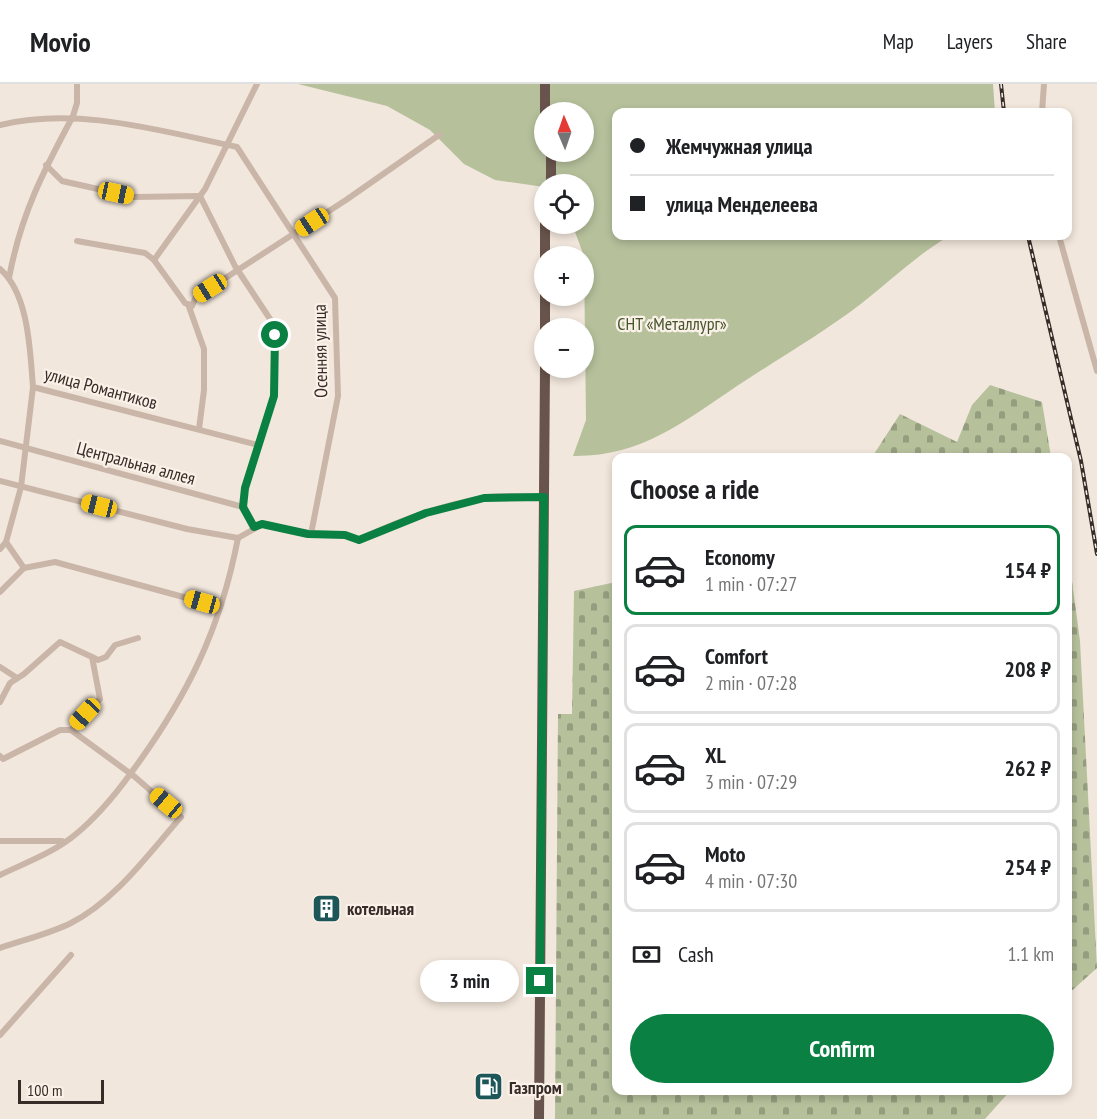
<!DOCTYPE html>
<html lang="en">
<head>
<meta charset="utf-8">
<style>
  body { margin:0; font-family:"PT Sans Narrow",sans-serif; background:#f2f2f2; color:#202124; height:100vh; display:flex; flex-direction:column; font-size:22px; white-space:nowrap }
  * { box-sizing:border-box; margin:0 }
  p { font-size:20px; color:#757577 }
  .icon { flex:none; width:33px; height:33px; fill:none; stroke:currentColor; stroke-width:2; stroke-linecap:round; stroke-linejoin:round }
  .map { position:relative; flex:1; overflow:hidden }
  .sheet { position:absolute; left:612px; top:369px; width:460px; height:642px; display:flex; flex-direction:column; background:#fff; border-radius:12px; box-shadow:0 3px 9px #0003 }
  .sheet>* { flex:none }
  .hud { position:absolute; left:612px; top:24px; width:460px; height:132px; border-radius:12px; box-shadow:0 3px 9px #0003; display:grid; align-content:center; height:132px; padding:0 18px; background:#fff }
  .needle { width:39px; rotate:358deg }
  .fabs { position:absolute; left:534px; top:18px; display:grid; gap:12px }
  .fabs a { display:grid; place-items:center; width:60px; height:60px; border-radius:50%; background:#fff; box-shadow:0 3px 9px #0003; font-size:30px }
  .scale { position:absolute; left:18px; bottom:15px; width:86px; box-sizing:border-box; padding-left:6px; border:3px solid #372c28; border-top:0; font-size:16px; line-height:21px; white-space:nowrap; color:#372c28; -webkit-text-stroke:4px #faf1e8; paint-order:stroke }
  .end { position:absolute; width:27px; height:27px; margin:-14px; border:8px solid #0b8043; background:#fff; box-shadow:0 0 0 3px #fff }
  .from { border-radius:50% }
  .bubble { position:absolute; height:42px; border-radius:21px; background:#fff; box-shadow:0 3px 9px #0003; font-size:20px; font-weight:700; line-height:42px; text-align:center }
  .car { position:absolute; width:18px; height:36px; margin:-18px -9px; border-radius:8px; box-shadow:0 0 4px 2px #0007; background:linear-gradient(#f5c518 24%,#345 0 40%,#f5c518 0 76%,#345 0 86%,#f5c518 0) }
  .hud b { display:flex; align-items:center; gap:21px; height:57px; font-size:22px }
  .hud b+b { border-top:2px solid #e0e0e0 }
  .hud i { width:15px; height:15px; background:#202124 }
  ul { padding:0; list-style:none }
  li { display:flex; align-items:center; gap:18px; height:90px; margin:0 12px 9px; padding:0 6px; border:3px solid #e0e0e0; border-radius:12px }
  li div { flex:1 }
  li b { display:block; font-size:22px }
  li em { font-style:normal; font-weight:700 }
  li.active { border-color:#0b8043 }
  li>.icon { width:54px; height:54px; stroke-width:1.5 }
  h2 { padding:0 18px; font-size:27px; line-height:72px }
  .pay { display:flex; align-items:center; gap:15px; height:66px; padding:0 18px; font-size:22px }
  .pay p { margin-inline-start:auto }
  .button { display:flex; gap:12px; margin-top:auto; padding:12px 18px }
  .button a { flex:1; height:69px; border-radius:36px; background:#0b8043; color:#fff; font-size:24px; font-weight:700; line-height:69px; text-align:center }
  header { display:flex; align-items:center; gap:36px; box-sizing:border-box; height:84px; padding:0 30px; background:#fff; border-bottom:2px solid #e0e0e0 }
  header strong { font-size:28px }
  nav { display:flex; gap:33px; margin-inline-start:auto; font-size:21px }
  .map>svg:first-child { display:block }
  .cemetery { fill:url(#cemetery-stones) }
  .green { fill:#b6c19c; fill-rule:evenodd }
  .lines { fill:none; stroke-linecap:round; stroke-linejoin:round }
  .minor { stroke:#cab6a8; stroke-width:6 }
  .trunk { stroke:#68544c; stroke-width:10 }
  .rail-casing { stroke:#372c28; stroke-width:4 }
  .rail { stroke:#faf1e8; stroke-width:1.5; stroke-dasharray:4.5; stroke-linecap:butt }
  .route { stroke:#0b8043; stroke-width:8 }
  .labels { text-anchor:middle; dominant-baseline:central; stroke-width:4.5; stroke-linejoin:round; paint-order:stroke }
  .park-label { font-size:18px; fill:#47552c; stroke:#faf1e8 }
  .street-label { font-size:18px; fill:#372c28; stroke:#faf1e8 }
  .poi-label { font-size:18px; font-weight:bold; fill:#372c28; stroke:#faf1e8; text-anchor:start }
</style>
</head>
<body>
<header>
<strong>Movio</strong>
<nav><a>Map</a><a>Layers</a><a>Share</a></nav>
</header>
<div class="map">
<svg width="1097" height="1035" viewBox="0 0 1097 1035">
  <defs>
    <pattern id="cemetery-stones" width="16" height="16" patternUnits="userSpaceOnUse" patternTransform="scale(1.5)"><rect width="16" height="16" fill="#b6c19c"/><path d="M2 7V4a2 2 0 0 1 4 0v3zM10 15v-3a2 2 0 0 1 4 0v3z" fill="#959d7f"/></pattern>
  </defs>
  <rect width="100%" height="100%" fill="#f2e7dc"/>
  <g class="cemetery">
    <polygon points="990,301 1042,318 1051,373 872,373 900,330 957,358 972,321"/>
    <polygon points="1068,468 1080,557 1097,884 1068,910"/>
    <polygon points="616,498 616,1006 1010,1007 985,1035 555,1035 558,630 572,630 574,507"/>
  </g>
  <path class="green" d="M298,0H993L995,28H616V152H949C917,171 891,196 862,219C823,249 778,275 737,302C683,338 641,373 573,372L586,336L584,172L572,140H584V100H544V103L495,96L464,80L430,46L387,22ZM544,28H584V68H544Z"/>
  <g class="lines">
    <g class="minor">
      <polyline points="1042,28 1044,0"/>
      <path d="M0,41C77,22 161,47 237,63L335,214L338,312L311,450"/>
      <polyline points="46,81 62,97 134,113 200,112 235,182 272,238 275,251 274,312 245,404 243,423"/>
      <polyline points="1059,152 1097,287"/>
      <polyline points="77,157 145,169 154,176 185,219 192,222 196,213 346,116 439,51"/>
      <polyline points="154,176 205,105 257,0"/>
      <path d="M0,185C29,210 30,267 33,303L258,361"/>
      <path d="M9,194C21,130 43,88 73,32L77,19V0"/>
      <polyline points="188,220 204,265 204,306 199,345"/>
      <polyline points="0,357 243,423 254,443"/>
      <path d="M0,397L187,445L238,454L263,440L308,450L345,451L359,456C397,437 441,422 483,414C502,410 524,413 544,413"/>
      <polyline points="6,458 21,403 33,303"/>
      <polyline points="0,465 6,458 24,484"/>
      <polyline points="0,508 24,484 55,478 220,523"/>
      <polyline points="92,573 98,576 106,573 115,561 138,554"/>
      <polyline points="0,583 17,594"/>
      <polyline points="0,618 10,599 24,590 60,558 92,573 100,615 71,646 60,646 3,675 0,672"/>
      <polyline points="0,757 62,757"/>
      <path d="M0,791C25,779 55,768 76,750C98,732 115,711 131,689C187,613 220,547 238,454"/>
      <path d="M0,864C23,856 49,850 71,839C115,817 149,769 181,733L135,693L71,646"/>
      <polyline points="0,951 71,871"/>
    </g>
    <g class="trunk">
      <polyline points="545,0 545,28"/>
      <polyline points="551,68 551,100"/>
      <polyline points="545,244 545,140"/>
      <polyline points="539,1035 545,284"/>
    </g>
    <defs>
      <g id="rail">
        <polyline points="1001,0 1004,28"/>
        <polyline points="1028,152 1081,377 1097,470"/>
      </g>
    </defs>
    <use href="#rail" class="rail-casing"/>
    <use href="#rail" class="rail"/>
  </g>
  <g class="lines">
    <polyline class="route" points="275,251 274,312 245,404 243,423 254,443 262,440 308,450 345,451 359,456 426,429 484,414 544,413 540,897"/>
  </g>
  <defs>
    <symbol id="building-square" viewBox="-11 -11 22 22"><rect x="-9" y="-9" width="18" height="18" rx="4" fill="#1d5658" stroke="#faf1e8"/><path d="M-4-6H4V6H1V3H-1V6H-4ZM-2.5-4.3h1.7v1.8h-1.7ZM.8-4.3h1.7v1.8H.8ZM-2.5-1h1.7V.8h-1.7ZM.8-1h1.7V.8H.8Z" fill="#fff"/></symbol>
    <symbol id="fuel-square" viewBox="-11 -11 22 22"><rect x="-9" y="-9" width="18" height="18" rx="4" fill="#1d5658" stroke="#faf1e8"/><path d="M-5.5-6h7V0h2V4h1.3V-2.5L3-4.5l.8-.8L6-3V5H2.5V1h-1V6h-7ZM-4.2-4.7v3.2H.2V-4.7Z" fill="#fff"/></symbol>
  </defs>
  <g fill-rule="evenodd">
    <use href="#building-square" x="310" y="808" width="33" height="33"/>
    <use href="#fuel-square" x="472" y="986" width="33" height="33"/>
  </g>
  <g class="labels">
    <g class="park-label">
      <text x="672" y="239">СНТ «Металлург»</text>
    </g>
    <g class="street-label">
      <text transform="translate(320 267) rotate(-91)">Осенняя улица</text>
      <text transform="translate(101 304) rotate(15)">улица Романтиков</text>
      <text transform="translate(136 379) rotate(15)">Центральная аллея</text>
    </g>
    <g class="poi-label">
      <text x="347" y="824">котельная</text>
      <text x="509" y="1003">Газпром</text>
    </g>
  </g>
</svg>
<div class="fabs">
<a><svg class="needle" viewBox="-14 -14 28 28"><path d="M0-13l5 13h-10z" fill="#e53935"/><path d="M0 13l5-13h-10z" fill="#757577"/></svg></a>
<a><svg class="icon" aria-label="locate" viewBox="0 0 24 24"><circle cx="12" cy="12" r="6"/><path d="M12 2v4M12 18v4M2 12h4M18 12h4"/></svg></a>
<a>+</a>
<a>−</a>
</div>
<div class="scale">100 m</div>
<i class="end from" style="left:275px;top:251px"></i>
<i class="end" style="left:540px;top:897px"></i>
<div class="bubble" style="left:420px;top:876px;width:99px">3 min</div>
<i class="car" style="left:116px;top:109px;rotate:102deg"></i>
<i class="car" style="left:312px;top:138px;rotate:237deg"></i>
<i class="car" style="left:210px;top:204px;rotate:238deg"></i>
<i class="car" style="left:99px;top:422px;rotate:284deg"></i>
<i class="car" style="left:202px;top:518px;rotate:286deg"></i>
<i class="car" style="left:85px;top:630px;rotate:223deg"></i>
<i class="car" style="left:166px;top:719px;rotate:310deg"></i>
<div class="hud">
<b><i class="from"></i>Жемчужная улица</b>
<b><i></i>улица Менделеева</b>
</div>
<section class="sheet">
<h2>Choose a ride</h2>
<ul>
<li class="active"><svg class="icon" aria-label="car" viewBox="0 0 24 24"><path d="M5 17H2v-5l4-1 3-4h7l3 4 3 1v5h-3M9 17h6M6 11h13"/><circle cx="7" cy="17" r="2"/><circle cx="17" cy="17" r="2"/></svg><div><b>Economy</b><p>1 min · 07:27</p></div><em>154 ₽</em></li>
<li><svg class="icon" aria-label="car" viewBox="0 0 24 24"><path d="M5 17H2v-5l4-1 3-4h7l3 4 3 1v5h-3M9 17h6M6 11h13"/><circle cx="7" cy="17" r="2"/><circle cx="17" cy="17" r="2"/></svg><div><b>Comfort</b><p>2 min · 07:28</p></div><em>208 ₽</em></li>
<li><svg class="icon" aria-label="car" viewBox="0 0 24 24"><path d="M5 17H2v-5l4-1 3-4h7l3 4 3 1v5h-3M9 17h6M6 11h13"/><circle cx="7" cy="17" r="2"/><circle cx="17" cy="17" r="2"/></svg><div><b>XL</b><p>3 min · 07:29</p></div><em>262 ₽</em></li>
<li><svg class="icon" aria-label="car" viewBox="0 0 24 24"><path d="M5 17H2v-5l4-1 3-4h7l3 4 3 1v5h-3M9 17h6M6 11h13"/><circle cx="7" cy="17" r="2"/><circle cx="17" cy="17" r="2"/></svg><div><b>Moto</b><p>4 min · 07:30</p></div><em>254 ₽</em></li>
</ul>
<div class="pay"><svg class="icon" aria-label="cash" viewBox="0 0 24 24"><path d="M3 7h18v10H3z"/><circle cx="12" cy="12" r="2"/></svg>Cash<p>1.1 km</p></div>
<div class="button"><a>Confirm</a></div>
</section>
</div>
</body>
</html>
